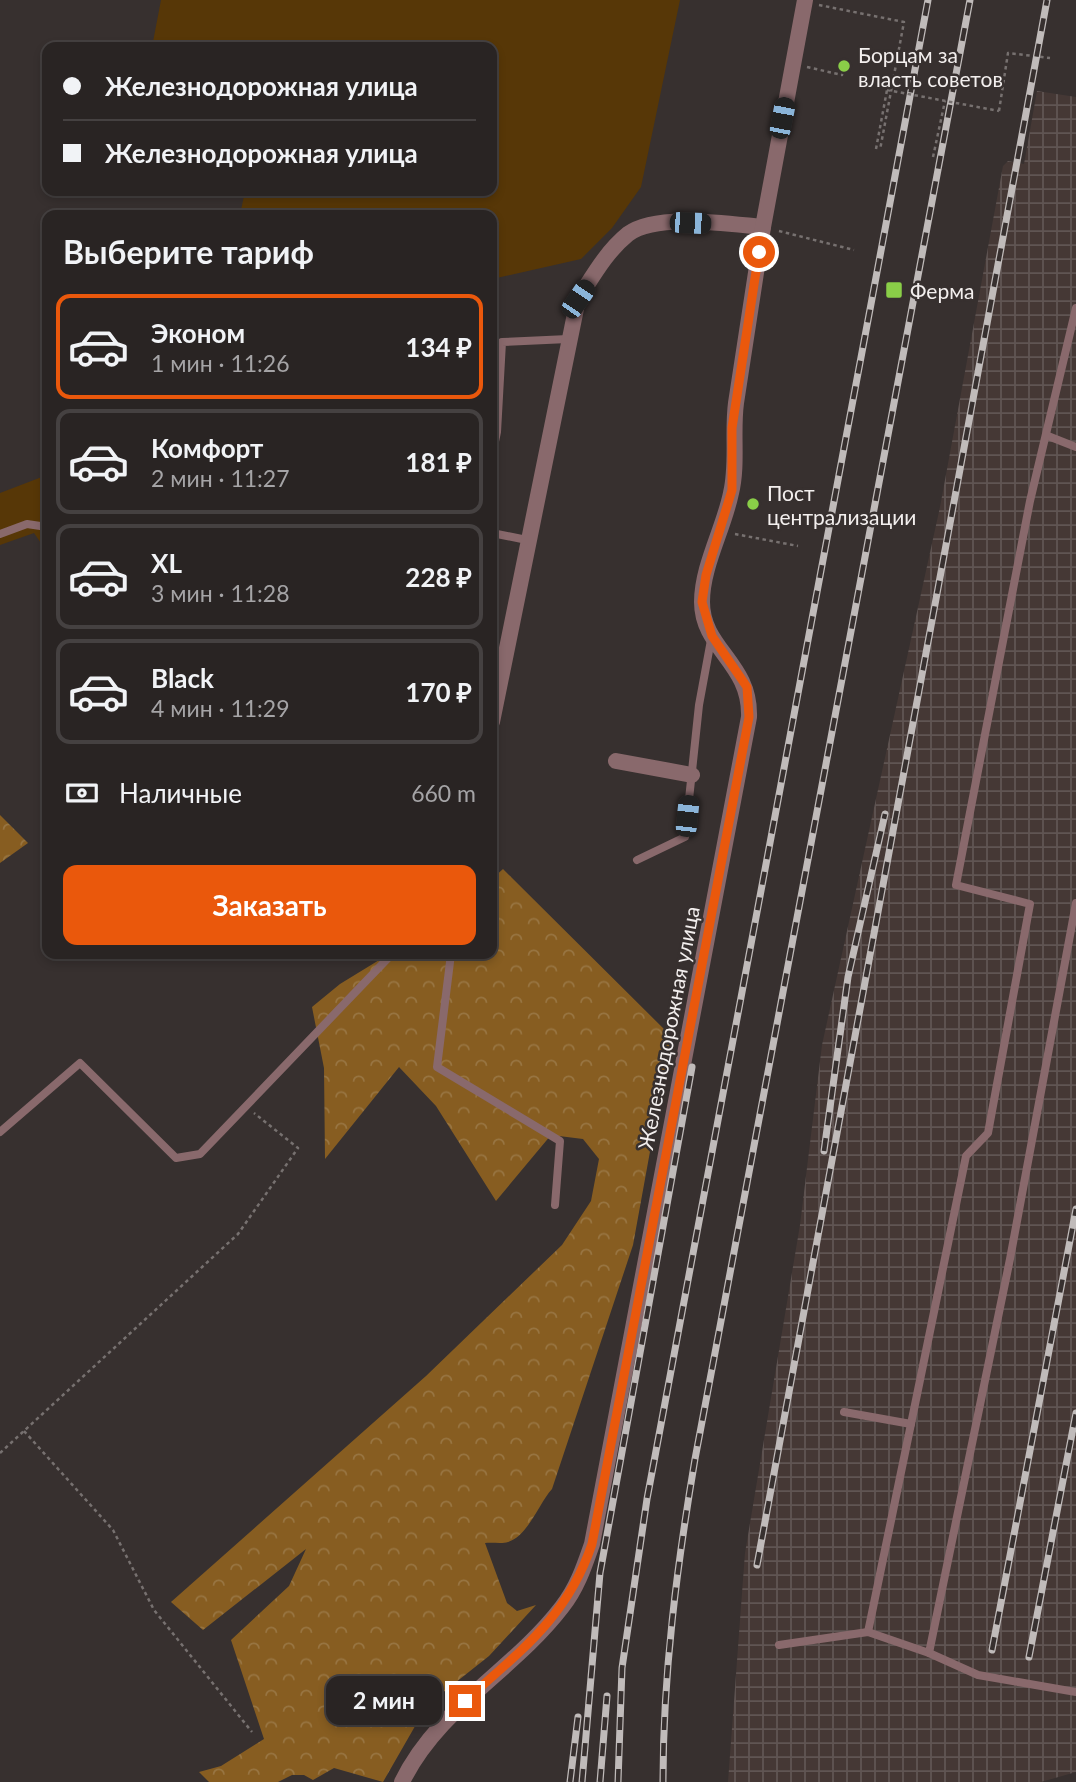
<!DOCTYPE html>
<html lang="ru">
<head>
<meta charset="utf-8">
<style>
  body { margin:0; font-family:Lato,sans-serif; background:#353030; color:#f1f3f6; height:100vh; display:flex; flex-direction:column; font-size:26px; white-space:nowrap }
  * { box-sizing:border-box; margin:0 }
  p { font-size:23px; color:#a5a4a6 }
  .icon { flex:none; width:38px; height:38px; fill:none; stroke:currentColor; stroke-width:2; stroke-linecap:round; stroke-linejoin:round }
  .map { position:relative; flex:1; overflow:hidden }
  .sheet { position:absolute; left:42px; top:210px; width:455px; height:749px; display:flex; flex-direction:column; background:#292423; border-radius:14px; box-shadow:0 4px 10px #0003,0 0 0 2px #454141 }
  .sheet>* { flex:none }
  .banner { position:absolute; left:42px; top:42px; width:455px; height:154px; border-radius:14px; box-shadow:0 4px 10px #0003,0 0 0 2px #454141; display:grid; align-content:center; height:154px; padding:0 21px; background:#292423 }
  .end { position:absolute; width:32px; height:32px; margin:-16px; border:9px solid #ea580c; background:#fff; box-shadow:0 0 0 4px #fff }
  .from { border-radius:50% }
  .bubble { position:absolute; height:49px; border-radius:14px; background:#292423; box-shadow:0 4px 10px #0003,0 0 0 2px #454141; font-size:23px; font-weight:700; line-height:49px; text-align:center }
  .car { position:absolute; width:21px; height:42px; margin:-21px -10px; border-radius:9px; box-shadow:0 0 5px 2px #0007; background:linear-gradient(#222 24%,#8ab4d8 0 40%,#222 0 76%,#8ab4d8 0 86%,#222 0) }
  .banner b { display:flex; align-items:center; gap:24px; height:66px; font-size:26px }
  .banner b+b { border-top:2px solid #454141 }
  .banner i { width:18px; height:18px; background:#f1f3f6 }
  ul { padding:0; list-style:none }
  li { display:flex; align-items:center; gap:21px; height:105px; margin:0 14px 10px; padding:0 7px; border:4px solid #454141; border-radius:14px }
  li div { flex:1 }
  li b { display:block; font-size:26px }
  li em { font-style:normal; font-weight:700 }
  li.current { border-color:#ea580c }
  li>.icon { width:63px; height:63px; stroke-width:1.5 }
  h2 { padding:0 21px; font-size:32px; line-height:84px }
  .pay { display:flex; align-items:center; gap:18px; height:77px; padding:0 21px; font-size:26px }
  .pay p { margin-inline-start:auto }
  .button { display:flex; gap:14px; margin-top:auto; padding:14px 21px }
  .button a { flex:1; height:80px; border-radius:14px; background:#ea580c; color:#fff; font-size:28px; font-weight:700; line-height:80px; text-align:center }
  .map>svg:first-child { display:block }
  .industrial { fill:url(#industrial-grid) }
  .forest { fill:url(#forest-crowns) }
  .garden { fill:#573707 }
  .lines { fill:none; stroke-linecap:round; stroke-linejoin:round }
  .path { stroke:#777170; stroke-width:2.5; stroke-dasharray:3.5 3.5; stroke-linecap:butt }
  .service { stroke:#89696c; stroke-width:8 }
  .minor { stroke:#89696c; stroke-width:16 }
  .rail-casing { stroke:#c0bbba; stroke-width:7 }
  .rail { stroke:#37302f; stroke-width:4.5; stroke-dasharray:13; stroke-linecap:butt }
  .path-bridge { stroke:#777170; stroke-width:2.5; stroke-dasharray:3.5 3.5; stroke-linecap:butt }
  .route { stroke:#ea580c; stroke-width:9 }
  .poi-dot { fill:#8ace48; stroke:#37302f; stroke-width:2.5 }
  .labels { text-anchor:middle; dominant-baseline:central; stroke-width:5; stroke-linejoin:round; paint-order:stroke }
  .poi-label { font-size:21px; fill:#f3efee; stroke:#37302f; text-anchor:start }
  .street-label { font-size:21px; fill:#f3efee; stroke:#37302f }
</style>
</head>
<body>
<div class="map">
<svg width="1076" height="1782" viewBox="0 0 1076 1782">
  <defs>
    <pattern id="industrial-grid" width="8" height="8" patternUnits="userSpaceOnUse" patternTransform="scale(1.75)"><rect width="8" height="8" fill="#453835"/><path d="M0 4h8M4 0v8" fill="none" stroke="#605553"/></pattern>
    <pattern id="forest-crowns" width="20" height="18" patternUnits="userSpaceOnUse" patternTransform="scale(1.75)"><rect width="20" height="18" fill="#875d21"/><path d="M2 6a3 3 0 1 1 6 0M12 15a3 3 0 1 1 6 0" fill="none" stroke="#987542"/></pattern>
  </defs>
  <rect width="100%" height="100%" fill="#37302f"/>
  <polygon class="industrial" points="1037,91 1076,97 1076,1772 1041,1782 728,1782 745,1553 800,1225 822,1045 940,507 1003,166 1008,161 1024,164"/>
  <g class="forest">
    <polygon points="0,815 28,843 0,863"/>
    <path d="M503,869L671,1036L633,1245L552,1489C539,1503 528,1536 508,1542C502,1544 492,1542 485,1543L507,1603L517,1611L536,1605L489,1656L441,1694L418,1721L383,1782L334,1768L313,1780L304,1775H292L278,1782H209L199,1772L221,1766L264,1739L231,1640L289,1586L306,1549L203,1630L171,1602L426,1376L562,1245L591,1201L599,1159L583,1139L551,1135L496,1201L436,1106L399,1067L325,1159L324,1068L312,1007L340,984L389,954H492V879Z"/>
  </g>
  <g class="garden">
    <polygon points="161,0 680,0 641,187 612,228 581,259 492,279 492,215 240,215 245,191 492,191 492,47 152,47"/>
    <polygon points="47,475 47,552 34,533 0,545 0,493"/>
  </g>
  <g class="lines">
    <g class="path">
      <polyline points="819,5 904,22 880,150"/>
      <polyline points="807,67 842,75 844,66"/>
      <polyline points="999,111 1008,53 1050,58"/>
      <polyline points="876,149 887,90"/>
      <polyline points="933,157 945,101"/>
      <polyline points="779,231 854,250"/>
      <polyline points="735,534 798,546"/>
      <polyline points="24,1431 113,1530 154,1610 252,1732"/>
      <polyline points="0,1453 238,1234 298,1148 254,1113"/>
    </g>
    <g class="service">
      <polyline points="1048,436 1076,447"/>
      <polyline points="492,456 497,432 502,342 568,339"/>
      <polyline points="492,533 527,540"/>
      <polyline points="0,534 27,524 47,527"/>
      <polyline points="637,860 685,837 699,705 711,640"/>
      <polyline points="451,954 437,1067 560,1141 555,1205"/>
      <polyline points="0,1132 80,1063 176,1158 200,1154 392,954"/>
      <polyline points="844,1412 911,1424 966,1156 988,1133 1030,904 956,885 1030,501 1076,308"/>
      <polyline points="868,1632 911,1424"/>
      <polyline points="779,1645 868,1632 929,1653 1010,1259 1076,903"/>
      <polyline points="929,1653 978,1675 1076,1692"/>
    </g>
    <g class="minor">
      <path d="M492,722L578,299C593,276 606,252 628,234C656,213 729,224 763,227"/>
      <polyline points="616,761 692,775"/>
      <path d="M402,1782C438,1708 513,1671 562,1607C577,1588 584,1567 592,1544L749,717C751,663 702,649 702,602C702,566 724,528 731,493C738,464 732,433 736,403L763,227L805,0"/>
    </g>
    <defs>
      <g id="rail">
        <polyline points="824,1151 848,977 885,814"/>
        <polyline points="757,1565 1047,0"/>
        <polyline points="992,1650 1076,1209"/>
        <polyline points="1029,1657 1076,1413"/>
        <polyline points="570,1782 578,1717"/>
        <polyline points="582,1782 600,1573 692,1067"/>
        <polyline points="600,1782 607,1696"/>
        <polyline points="618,1782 622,1668 647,1499 928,0"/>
        <path d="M663,1782C663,1673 677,1566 695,1459L970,0"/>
      </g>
    </defs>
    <use href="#rail" class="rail-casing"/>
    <use href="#rail" class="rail"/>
    <polyline class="path-bridge" points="887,90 999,111"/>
  </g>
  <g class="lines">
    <path class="route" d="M465,1701C520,1651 567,1618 592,1544L749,717L747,687L712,636L702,602L706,575L732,490V428L759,252"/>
  </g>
  <g class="poi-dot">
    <circle cx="844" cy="66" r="7"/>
    <rect x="885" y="281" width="18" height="18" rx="3.5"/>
    <circle cx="753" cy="504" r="7"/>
  </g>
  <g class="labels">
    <g class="poi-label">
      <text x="858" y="54">Борцам за<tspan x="858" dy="24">власть советов</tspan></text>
      <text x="910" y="290">Ферма</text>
      <text x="767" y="492">Пост<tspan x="767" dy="24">централизации</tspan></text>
    </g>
    <g class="street-label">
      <text transform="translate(668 1028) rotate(-79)">Железнодорожная улица</text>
    </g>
  </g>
</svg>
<i class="end from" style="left:759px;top:252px"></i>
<i class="end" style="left:465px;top:1701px"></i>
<div class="bubble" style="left:326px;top:1676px;width:116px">2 мин</div>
<i class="car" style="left:782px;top:118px;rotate:11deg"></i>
<i class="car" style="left:690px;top:223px;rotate:92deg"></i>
<i class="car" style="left:578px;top:299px;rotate:34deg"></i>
<i class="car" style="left:687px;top:816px;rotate:6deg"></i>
<div class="banner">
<b><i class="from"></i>Железнодорожная улица</b>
<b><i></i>Железнодорожная улица</b>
</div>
<section class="sheet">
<h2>Выберите тариф</h2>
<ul>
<li class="current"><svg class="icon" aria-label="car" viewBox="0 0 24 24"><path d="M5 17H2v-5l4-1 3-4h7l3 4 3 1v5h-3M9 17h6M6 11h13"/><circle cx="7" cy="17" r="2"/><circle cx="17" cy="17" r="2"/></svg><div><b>Эконом</b><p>1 мин · 11:26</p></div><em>134 ₽</em></li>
<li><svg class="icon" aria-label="car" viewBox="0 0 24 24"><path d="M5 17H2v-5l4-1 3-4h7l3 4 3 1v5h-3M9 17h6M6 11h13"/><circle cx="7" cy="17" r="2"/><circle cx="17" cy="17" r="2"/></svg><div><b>Комфорт</b><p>2 мин · 11:27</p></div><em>181 ₽</em></li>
<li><svg class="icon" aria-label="car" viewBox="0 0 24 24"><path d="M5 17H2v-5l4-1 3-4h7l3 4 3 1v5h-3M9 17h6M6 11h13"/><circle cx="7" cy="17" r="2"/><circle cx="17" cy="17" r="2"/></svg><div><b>XL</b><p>3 мин · 11:28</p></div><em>228 ₽</em></li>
<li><svg class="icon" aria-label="car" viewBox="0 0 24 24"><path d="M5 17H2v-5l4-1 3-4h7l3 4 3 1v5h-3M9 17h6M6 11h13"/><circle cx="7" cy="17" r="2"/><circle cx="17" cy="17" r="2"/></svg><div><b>Black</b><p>4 мин · 11:29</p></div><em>170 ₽</em></li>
</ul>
<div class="pay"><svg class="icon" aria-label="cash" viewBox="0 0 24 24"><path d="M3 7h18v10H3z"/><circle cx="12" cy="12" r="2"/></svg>Наличные<p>660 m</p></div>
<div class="button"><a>Заказать</a></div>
</section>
</div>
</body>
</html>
